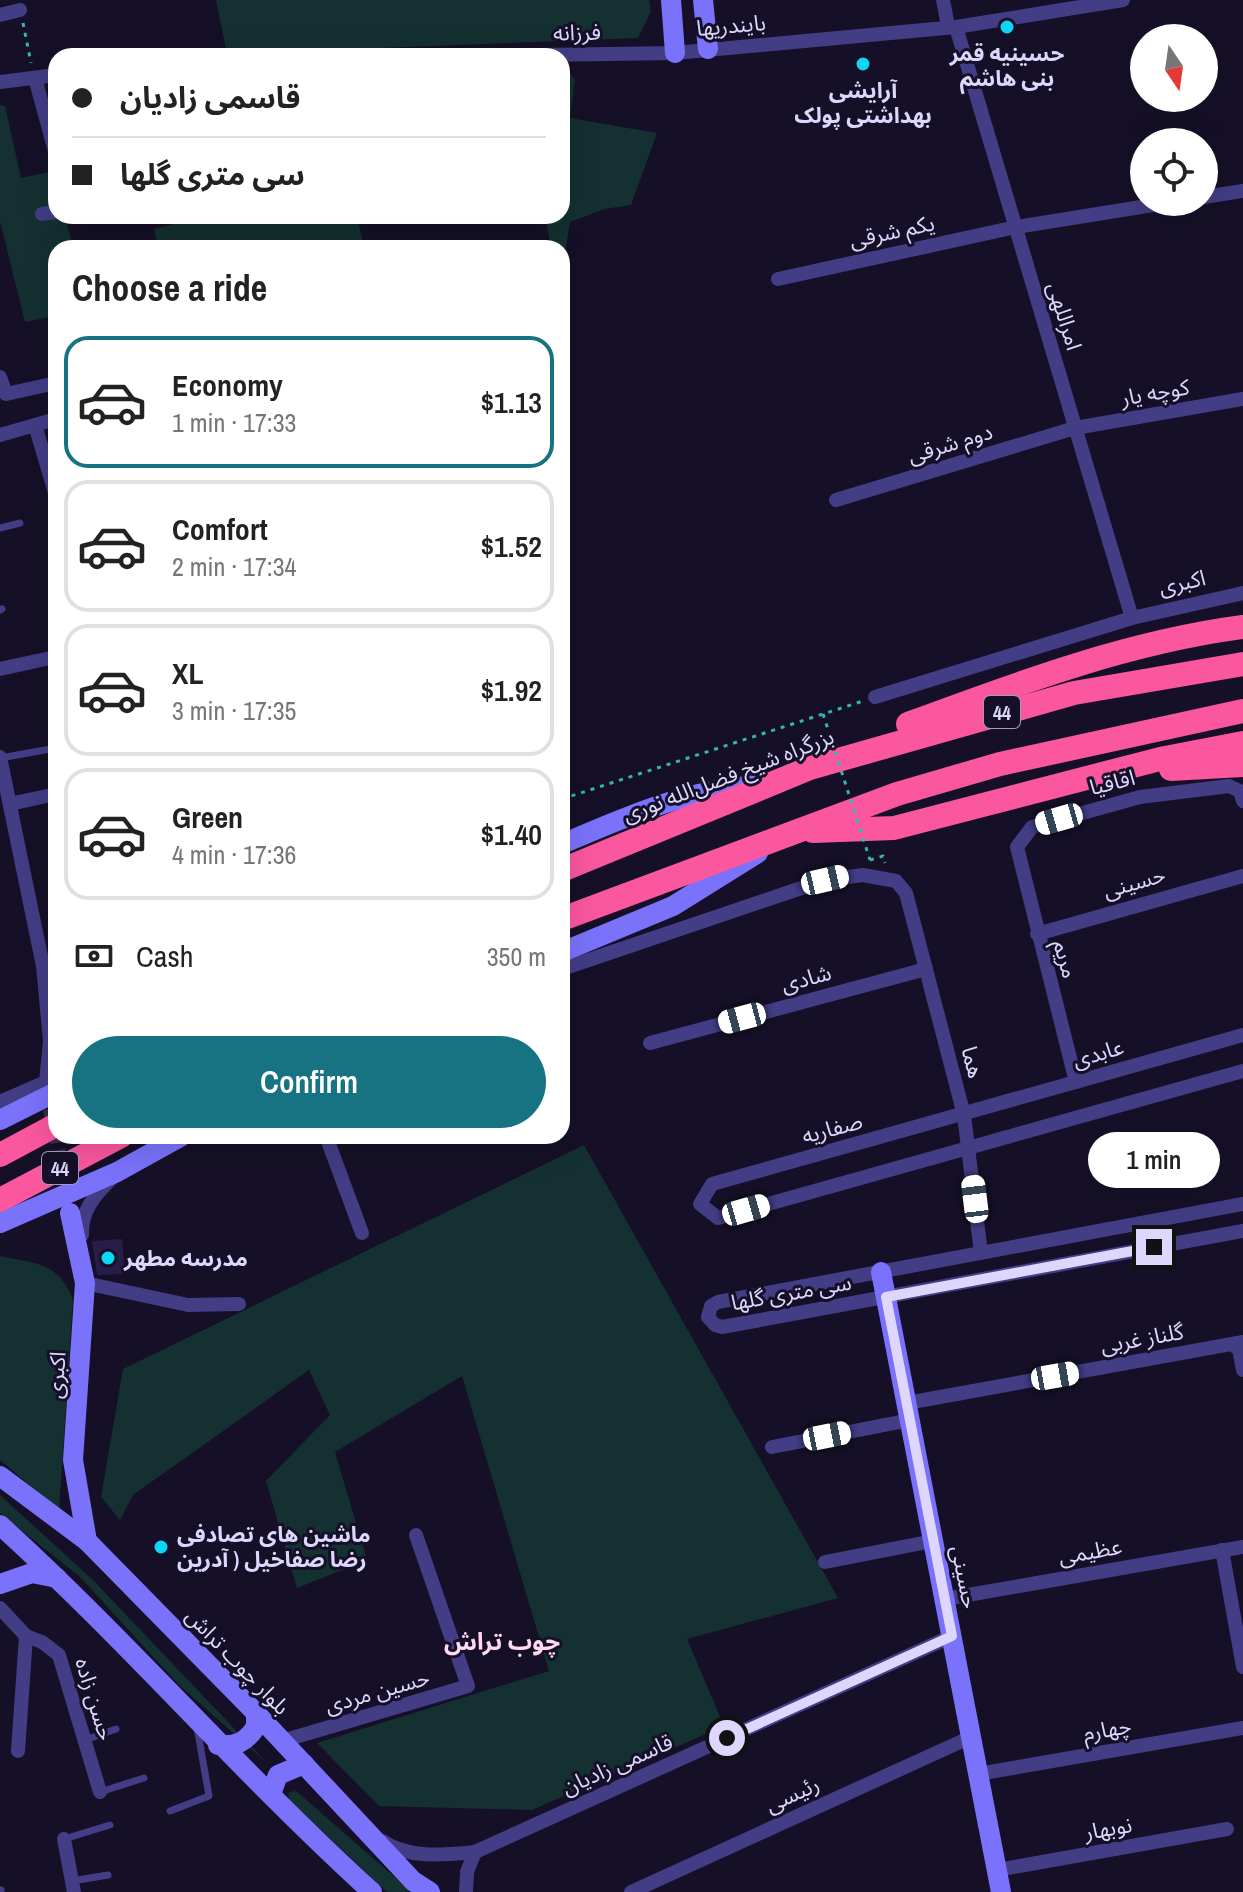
<!DOCTYPE html>
<html lang="en">
<head>
<meta charset="utf-8">
<style>
  body { margin:0; font-family:"Archivo Narrow","Noto Sans Arabic",sans-serif; background:#f6f6f6; color:#222; height:100vh; display:flex; flex-direction:column; font-size:30px; white-space:nowrap }
  * { box-sizing:border-box; margin:0 }
  p { font-size:26px; color:#767676 }
  .icon { flex:none; width:44px; height:44px; fill:none; stroke:currentColor; stroke-width:2; stroke-linecap:round; stroke-linejoin:round }
  .map { position:relative; flex:1; overflow:hidden }
  .drawer { position:absolute; left:48px; top:240px; width:522px; height:904px; display:flex; flex-direction:column; background:#fff; border-radius:24px; box-shadow:0 8px 32px #0002 }
  .drawer>* { flex:none }
  .banner { position:absolute; left:48px; top:48px; width:522px; height:176px; border-radius:24px; box-shadow:0 8px 32px #0002; display:grid; align-content:center; height:176px; padding:0 24px; background:#fff }
  .needle { width:52px; rotate:167deg }
  .controls { position:absolute; left:1130px; top:24px; display:grid; gap:16px }
  .controls a { display:grid; place-items:center; width:88px; height:88px; border-radius:50%; background:#fff; box-shadow:0 8px 32px #0002; font-size:40px }
  .end { position:absolute; width:36px; height:36px; margin:-18px; border:10px solid #ddd7fe; background:#111; box-shadow:0 0 0 4px #111 }
  .from { border-radius:50% }
  .bubble { position:absolute; height:56px; border-radius:28px; background:#fff; box-shadow:0 8px 32px #0002; font-size:26px; font-weight:600; line-height:56px; text-align:center }
  .car { position:absolute; width:24px; height:48px; margin:-24px -12px; border-radius:10px; box-shadow:0 0 6px 2px #0007; background:linear-gradient(#fff 24%,#345 0 40%,#fff 0 76%,#345 0 86%,#fff 0) }
  .banner b { display:flex; align-items:center; gap:28px; height:76px; font-size:30px }
  .banner b+b { border-top:2px solid #e0e0e0 }
  .banner i { width:20px; height:20px; background:#222 }
  ul { padding:0; list-style:none }
  li { display:flex; align-items:center; gap:24px; height:132px; margin:0 16px 12px; padding:0 8px; border:4px solid #e0e0e0; border-radius:24px }
  li div { flex:1 }
  li b { display:block; font-size:30px }
  li em { font-style:normal; font-weight:600 }
  li.on { border-color:#177382 }
  li>.icon { width:72px; height:72px; stroke-width:1.5 }
  h2 { padding:0 24px; font-size:36px; line-height:96px }
  .pay { display:flex; align-items:center; gap:20px; height:88px; padding:0 24px; font-size:30px }
  .pay p { margin-inline-start:auto }
  .cta { display:flex; gap:16px; margin-top:auto; padding:16px 24px }
  .cta a { flex:1; height:92px; border-radius:48px; background:#177382; color:#fff; font-size:32px; font-weight:600; line-height:92px; text-align:center }
  .map>svg:first-child { display:block }
  .green { fill:#143030 }
  .building { fill:#271d47 }
  .lines { fill:none; stroke-linecap:round; stroke-linejoin:round }
  .street-tunnel { stroke:#332e47; stroke-width:14; stroke-dasharray:14 7; stroke-linecap:butt }
  .path { stroke:#34b5b3; stroke-width:3; stroke-dasharray:4 6; stroke-linecap:butt }
  .lane { stroke:#423d84; stroke-width:7 }
  .street { stroke:#423d84; stroke-width:14 }
  .secondary { stroke:#7a72fa; stroke-width:20 }
  .highway { stroke:#fa579e; stroke-width:24 }
  .path-bridge { stroke:#34b5b3; stroke-width:3; stroke-dasharray:4 6; stroke-linecap:butt }
  .route { stroke:#ddd7fe; stroke-width:10 }
  .poi-dot { fill:#0ad6f7; stroke:#151027; stroke-width:3 }
  .labels { text-anchor:middle; dominant-baseline:central; stroke-width:6; stroke-linejoin:round; paint-order:stroke }
  .shield { fill:#151027; stroke:#a19bbe; stroke-width:2 }
  .shield-label { font-size:20px; font-weight:bold; fill:#ddd7fe }
  .street-label { font-size:22px; fill:#ddd7fe; stroke:#151027 }
  .poi-label { font-size:22px; font-weight:bold; fill:#ddd7fe; stroke:#151027 }
  .neighbourhood-label { font-size:24px; font-weight:bold; fill:#fed9ef; stroke:#151027 }
</style>
</head>
<body>
<div class="map">
<svg width="1243" height="1892" viewBox="0 0 1243 1892">
  <rect width="100%" height="100%" fill="#151027"/>
  <g class="green">
    <polygon points="216,0 649,0 651,11 638,38 227,54"/>
    <polygon points="562,71 568,71 575,80 570,118 657,133 631,205 605,209 570,222 562,271 562,248 551,248 545,216 562,216"/>
    <polygon points="0,105 5,106 21,178 49,172 56,192 56,216 64,216 74,248 56,248 56,316 25,322 0,221"/>
    <polygon points="202,216 357,216 364,248 158,248 154,229"/>
    <polygon points="584,1145 838,1598 687,1639 724,1726 532,1810 379,1806 317,1743 549,1671 462,1376 335,1452 367,1560 297,1588 266,1481 330,1415 309,1370 133,1495 120,1520 101,1497 123,1369"/>
    <path d="M0,1256C36,1264 57,1261 73,1299L59,1510L0,1460Z"/>
    <polygon points="0,1495 92,1579 267,1763 179,1685 80,1577 0,1513"/>
    <polygon points="296,1791 412,1892 387,1892 289,1800 288,1793"/>
  </g>
  <polygon class="building" points="122,1239 125,1274 97,1275 92,1241"/>
  <g class="lines">
    <polyline class="street-tunnel" points="46,1088 68,1201"/>
    <g class="path">
      <polyline points="23,23 31,63"/>
      <polyline points="562,799 863,701"/>
      <polyline points="870,860 883,856 885,863"/>
    </g>
    <g class="lane">
      <polyline points="0,528 20,523"/>
      <polyline points="0,610 2,609"/>
      <polyline points="0,758 56,748"/>
      <polyline points="85,1740 116,1729"/>
      <polyline points="100,1792 144,1778"/>
      <polyline points="170,1811 209,1796 197,1727"/>
      <polyline points="64,1839 110,1825"/>
      <polyline points="72,1881 108,1875"/>
      <polyline points="1,1892 1,1890"/>
    </g>
    <g class="street">
      <polyline points="943,0 948,26"/>
      <polyline points="0,15 20,10"/>
      <polyline points="956,27 1132,618"/>
      <polyline points="480,56 675,53 956,27 1123,0"/>
      <polyline points="35,78 56,155"/>
      <polyline points="0,82 56,75"/>
      <polyline points="1204,197 1243,191"/>
      <polyline points="42,214 56,212"/>
      <polyline points="778,279 1016,227 1172,202"/>
      <polyline points="0,377 6,394 56,383"/>
      <polyline points="35,425 56,496"/>
      <polyline points="0,435 56,419"/>
      <polyline points="836,500 1075,428 1243,399"/>
      <polyline points="0,669 55,657"/>
      <polyline points="875,697 1132,618 1243,593"/>
      <polyline points="0,757 43,966 50,1041 46,1082"/>
      <polyline points="10,804 56,794"/>
      <polyline points="1037,934 1243,876"/>
      <polyline points="562,969 825,880 863,875 896,881 906,893 964,1115 981,1253"/>
      <polyline points="1243,1035 712,1184 700,1204 718,1218 1243,1071"/>
      <polyline points="650,1043 926,969"/>
      <polyline points="1076,1082 1017,847 1032,827 1140,797 1229,786 1240,791 1243,801"/>
      <polyline points="0,1102 46,1082 46,1086"/>
      <polyline points="326,1136 362,1233"/>
      <polyline points="1243,1204 718,1302 711,1306 708,1317 715,1325 722,1327 1243,1231"/>
      <path d="M82,1235C81,1210 95,1195 112,1178"/>
      <polyline points="85,1275 85,1283 188,1305 239,1304"/>
      <polyline points="1232,1344 1239,1349 1243,1370"/>
      <polyline points="907,1403 1243,1342"/>
      <polyline points="772,1447 910,1420"/>
      <polyline points="1222,1550 1243,1667"/>
      <polyline points="825,1562 933,1541"/>
      <polyline points="945,1599 1243,1547"/>
      <polyline points="0,1608 26,1636 42,1642 59,1655 100,1792"/>
      <polyline points="282,1741 468,1686 416,1535"/>
      <polyline points="18,1751 26,1636"/>
      <polyline points="978,1774 1243,1728"/>
      <polyline points="64,1839 74,1892"/>
      <path d="M382,1841C410,1859 443,1855 475,1852L952,1636"/>
      <polyline points="997,1870 1227,1829"/>
      <polyline points="466,1892 467,1872 475,1852"/>
      <polyline points="631,1892 971,1737"/>
    </g>
    <g class="secondary">
      <polyline points="671,0 675,53"/>
      <polyline points="703,0 708,49"/>
      <path d="M562,844C627,816 688,789 759,785"/>
      <polyline points="562,952 673,906 758,853"/>
      <polyline points="0,1120 56,1092"/>
      <polyline points="70,1213 85,1283 73,1460 87,1541"/>
      <polyline points="0,1223 117,1172 182,1136"/>
      <polyline points="881,1272 1001,1892"/>
      <polyline points="0,1476 87,1541 256,1713 413,1881 430,1892"/>
      <path d="M0,1525C129,1642 243,1775 372,1892"/>
      <polyline points="0,1584 32,1573 57,1578"/>
      <path d="M218,1745C237,1746 245,1743 256,1727V1713"/>
      <polyline points="271,1794 278,1775 304,1764"/>
    </g>
    <g class="highway">
      <path d="M908,724C1016,684 1128,642 1243,627"/>
      <polyline points="1171,769 1243,765"/>
      <polyline points="813,831 894,828 1160,759 1243,743"/>
      <polyline points="562,870 810,768 1074,693 1243,664"/>
      <polyline points="562,919 897,794 1000,764 1243,711"/>
      <polyline points="0,1155 56,1125"/>
      <polyline points="0,1200 121,1136"/>
    </g>
    <polyline class="path-bridge" points="823,714 870,860"/>
  </g>
  <g class="lines">
    <polyline class="route" points="727,1738 952,1636 886,1297 1154,1247"/>
  </g>
  <g class="poi-dot">
    <circle cx="1007" cy="27" r="8"/>
    <circle cx="863" cy="64" r="8"/>
    <circle cx="108" cy="1258" r="8"/>
    <circle cx="161" cy="1547" r="8"/>
  </g>
  <g class="labels">
    <g class="shield">
      <rect x="984" y="696" width="36" height="32" rx="6"/>
      <rect x="42" y="1152" width="36" height="32" rx="6"/>
    </g>
    <g class="shield-label">
      <text x="1002" y="712">44</text>
      <text x="60" y="1168">44</text>
    </g>
    <g class="street-label">
      <text transform="translate(731 25) rotate(-5)">بایندریها</text>
      <text transform="translate(577 32) rotate(-1)">فرزانه</text>
      <text transform="translate(892 231) rotate(-12)">یکم شرقی</text>
      <text transform="translate(1065 316) rotate(73)">امراللهی</text>
      <text transform="translate(1155 392) rotate(-10)">کوچه یار</text>
      <text transform="translate(950 443) rotate(-17)">دوم شرقی</text>
      <text transform="translate(1182 582) rotate(-13)">اکبری</text>
      <text transform="translate(728 775) rotate(-21)">بزرگراه شیخ فضل‌الله نوری</text>
      <text transform="translate(1112 782) rotate(-14)">اقاقیا</text>
      <text transform="translate(1134 882) rotate(-16)">حسینی</text>
      <text transform="translate(1066 959) rotate(75)">مریم</text>
      <text transform="translate(806 978) rotate(-15)">شادی</text>
      <text transform="translate(1098 1053) rotate(-16)">عابدی</text>
      <text transform="translate(973 1062) rotate(75)">هما</text>
      <text transform="translate(832 1128) rotate(-15)">صفاریه</text>
      <text transform="translate(791 1292) rotate(-10)">سی متری گلها</text>
      <text transform="translate(1142 1338) rotate(-10)">گلناز غربی</text>
      <text transform="translate(56 1375) rotate(-86)">اکبری</text>
      <text transform="translate(1090 1551) rotate(-10)">عظیمی</text>
      <text transform="translate(965 1577) rotate(79)">حسینی</text>
      <text transform="translate(238 1661) rotate(46)">بلوار چوب‌ تراش</text>
      <text transform="translate(377 1691) rotate(-16)">حسین مردی</text>
      <text transform="translate(95 1699) rotate(73)">حسن زاده</text>
      <text transform="translate(1107 1729) rotate(-10)">چهارم</text>
      <text transform="translate(617 1764) rotate(-24)">قاسمی زادیان</text>
      <text transform="translate(792 1794) rotate(-25)">رئیسی</text>
      <text transform="translate(1108 1828) rotate(-10)">نوبهار</text>
    </g>
    <g class="poi-label">
      <text x="1007" y="53">حسینیه قمر<tspan x="1007" dy="25">بنی هاشم</tspan></text>
      <text x="863" y="90">آرایشی<tspan x="863" dy="25">بهداشتی پولک</tspan></text>
      <text x="124" y="1258" text-anchor="start">مدرسه مطهر</text>
      <text x="177" y="1534" text-anchor="start">ماشین های تصادفی<tspan x="177" dy="25">رضا صفاخیل ( آدرین</tspan></text>
    </g>
    <g class="neighbourhood-label">
      <text x="502" y="1641">چوب تراش</text>
    </g>
  </g>
</svg>
<div class="controls">
<a><svg class="needle" viewBox="-14 -14 28 28"><path d="M0-13l5 13h-10z" fill="#e53935"/><path d="M0 13l5-13h-10z" fill="#767676"/></svg></a>
<a><svg class="icon" aria-label="locate" viewBox="0 0 24 24"><circle cx="12" cy="12" r="6"/><path d="M12 2v4M12 18v4M2 12h4M18 12h4"/></svg></a>
</div>
<i class="end from" style="left:727px;top:1738px"></i>
<i class="end" style="left:1154px;top:1247px"></i>
<div class="bubble" style="left:1088px;top:1132px;width:132px">1 min</div>
<i class="car" style="left:1059px;top:819px;rotate:254deg"></i>
<i class="car" style="left:825px;top:880px;rotate:77deg"></i>
<i class="car" style="left:742px;top:1018px;rotate:255deg"></i>
<i class="car" style="left:975px;top:1199px;rotate:353deg"></i>
<i class="car" style="left:746px;top:1210px;rotate:74deg"></i>
<i class="car" style="left:1055px;top:1376px;rotate:80deg"></i>
<i class="car" style="left:827px;top:1436px;rotate:79deg"></i>
<div class="banner">
<b><i class="from"></i>قاسمی زادیان</b>
<b><i></i>سی متری گلها</b>
</div>
<section class="drawer">
<h2>Choose a ride</h2>
<ul>
<li class="on"><svg class="icon" aria-label="car" viewBox="0 0 24 24"><path d="M5 17H2v-5l4-1 3-4h7l3 4 3 1v5h-3M9 17h6M6 11h13"/><circle cx="7" cy="17" r="2"/><circle cx="17" cy="17" r="2"/></svg><div><b>Economy</b><p>1 min · 17:33</p></div><em>$1.13</em></li>
<li><svg class="icon" aria-label="car" viewBox="0 0 24 24"><path d="M5 17H2v-5l4-1 3-4h7l3 4 3 1v5h-3M9 17h6M6 11h13"/><circle cx="7" cy="17" r="2"/><circle cx="17" cy="17" r="2"/></svg><div><b>Comfort</b><p>2 min · 17:34</p></div><em>$1.52</em></li>
<li><svg class="icon" aria-label="car" viewBox="0 0 24 24"><path d="M5 17H2v-5l4-1 3-4h7l3 4 3 1v5h-3M9 17h6M6 11h13"/><circle cx="7" cy="17" r="2"/><circle cx="17" cy="17" r="2"/></svg><div><b>XL</b><p>3 min · 17:35</p></div><em>$1.92</em></li>
<li><svg class="icon" aria-label="car" viewBox="0 0 24 24"><path d="M5 17H2v-5l4-1 3-4h7l3 4 3 1v5h-3M9 17h6M6 11h13"/><circle cx="7" cy="17" r="2"/><circle cx="17" cy="17" r="2"/></svg><div><b>Green</b><p>4 min · 17:36</p></div><em>$1.40</em></li>
</ul>
<div class="pay"><svg class="icon" aria-label="cash" viewBox="0 0 24 24"><path d="M3 7h18v10H3z"/><circle cx="12" cy="12" r="2"/></svg>Cash<p>350 m</p></div>
<div class="cta"><a>Confirm</a></div>
</section>
</div>
</body>
</html>
